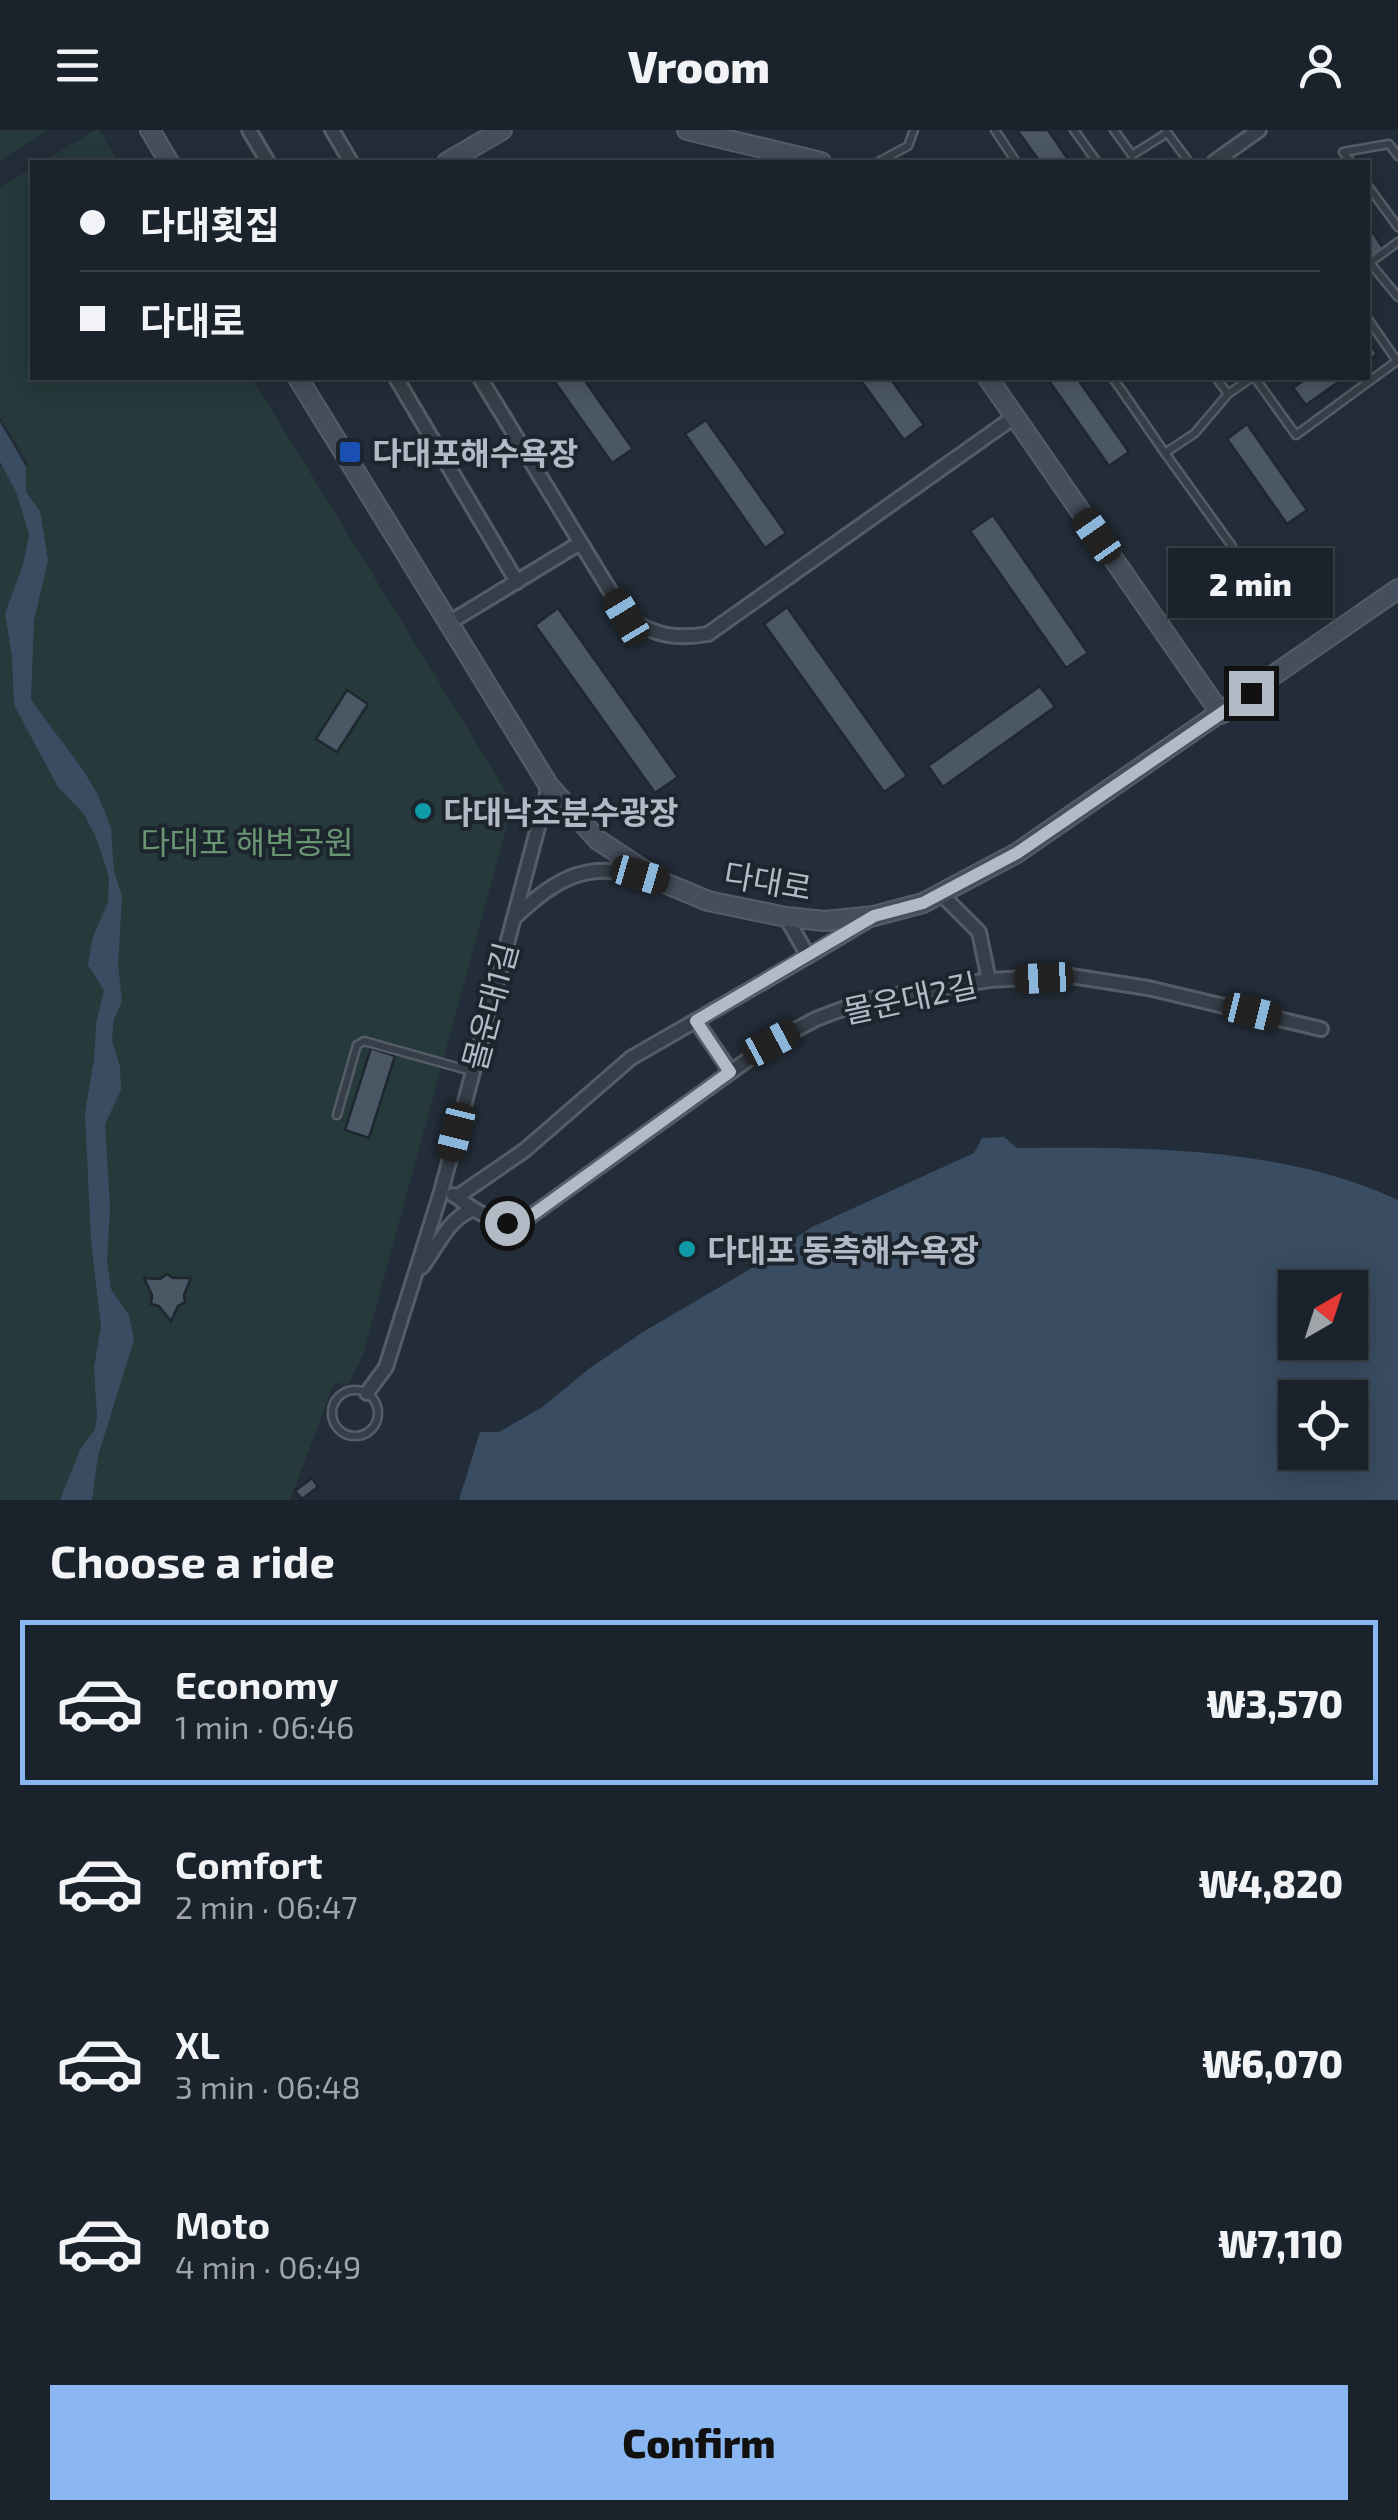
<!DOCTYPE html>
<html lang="en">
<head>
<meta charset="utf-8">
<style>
  body { margin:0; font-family:"Exo 2","Noto Sans KR",sans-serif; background:#232a33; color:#f1f3f6; height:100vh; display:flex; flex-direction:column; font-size:38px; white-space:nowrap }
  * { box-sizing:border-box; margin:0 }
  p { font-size:32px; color:#9fa4a9 }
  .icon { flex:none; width:55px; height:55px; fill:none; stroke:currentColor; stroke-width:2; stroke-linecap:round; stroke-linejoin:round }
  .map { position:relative; height:1370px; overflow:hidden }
  .drawer { display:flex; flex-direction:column; background:#1a222b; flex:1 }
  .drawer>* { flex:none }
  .top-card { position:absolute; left:30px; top:30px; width:1340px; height:220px; border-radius:0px; box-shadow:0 5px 25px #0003,0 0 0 2px #383f47; display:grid; align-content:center; height:220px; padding:0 50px; background:#1a222b }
  .needle { width:65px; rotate:39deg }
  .fabs { position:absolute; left:1278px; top:1140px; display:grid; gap:20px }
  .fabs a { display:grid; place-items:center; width:90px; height:90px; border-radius:0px; background:#1a222b; box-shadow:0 5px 25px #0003,0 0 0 2px #383f47; font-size:50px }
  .end { position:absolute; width:45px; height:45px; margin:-22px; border:12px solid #b1bac5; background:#111; box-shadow:0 0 0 5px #111 }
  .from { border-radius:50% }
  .bubble { position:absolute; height:70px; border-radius:0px; background:#1a222b; box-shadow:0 5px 25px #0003,0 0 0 2px #383f47; font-size:32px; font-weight:800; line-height:70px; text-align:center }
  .car { position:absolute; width:30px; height:60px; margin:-30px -15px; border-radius:12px; box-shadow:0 0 8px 2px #0007; background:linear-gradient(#222 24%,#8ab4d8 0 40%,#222 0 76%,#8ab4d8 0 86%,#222 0) }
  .top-card b { display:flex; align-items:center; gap:35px; height:95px; font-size:38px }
  .top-card b+b { border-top:2px solid #383f47 }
  .top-card i { width:25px; height:25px; background:#f1f3f6 }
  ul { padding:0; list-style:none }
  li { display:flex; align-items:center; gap:30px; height:165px; margin:0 20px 15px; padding:0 30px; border:5px solid transparent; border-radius:0px }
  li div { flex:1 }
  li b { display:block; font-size:38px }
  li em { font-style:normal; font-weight:800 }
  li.current { border-color:#8ab6f1 }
  li>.icon { width:90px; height:90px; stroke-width:1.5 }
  h2 { padding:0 50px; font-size:45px; line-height:120px }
  .cta { display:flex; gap:20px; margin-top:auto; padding:20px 50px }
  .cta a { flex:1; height:115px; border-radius:0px; background:#8ab6f1; color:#111; font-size:40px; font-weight:800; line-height:115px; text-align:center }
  header { display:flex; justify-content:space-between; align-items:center; height:130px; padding:0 50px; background:#1a222b; font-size:45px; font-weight:800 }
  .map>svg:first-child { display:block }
  .green { fill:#263a3b }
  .water { fill:#394c61; fill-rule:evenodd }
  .building { fill:#4b5764; stroke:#1e2630; stroke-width:2.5 }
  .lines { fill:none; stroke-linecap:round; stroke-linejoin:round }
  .lane-casing { stroke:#545d67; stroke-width:11 }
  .street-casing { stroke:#545d67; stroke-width:18 }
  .secondary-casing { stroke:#545d67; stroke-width:22 }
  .lane { stroke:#363f49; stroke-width:6 }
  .street { stroke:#363f49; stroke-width:12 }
  .secondary { stroke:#454e5c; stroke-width:18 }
  .route { stroke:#b1bac5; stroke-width:12 }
  .transit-dot { fill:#1a4fb4; stroke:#1c242e; stroke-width:4 }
  .culture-dot { fill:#0f9aa8; stroke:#1c242e; stroke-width:4 }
  .labels { text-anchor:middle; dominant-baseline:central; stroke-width:8; stroke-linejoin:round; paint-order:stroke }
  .poi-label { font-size:32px; font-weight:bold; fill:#b1bac5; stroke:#1c242e; text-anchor:start }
  .park-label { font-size:32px; fill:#6a9572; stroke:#1c242e }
  .street-label { font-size:32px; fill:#b1bac5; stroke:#1c242e }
</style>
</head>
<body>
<header><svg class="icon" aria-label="menu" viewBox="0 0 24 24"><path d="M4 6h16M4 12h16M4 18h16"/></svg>Vroom<svg class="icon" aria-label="person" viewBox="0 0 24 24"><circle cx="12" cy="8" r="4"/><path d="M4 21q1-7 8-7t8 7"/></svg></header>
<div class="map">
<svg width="1398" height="1370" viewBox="0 0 1398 1370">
  <rect width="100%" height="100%" fill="#232d39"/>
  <g class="green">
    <polygon points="0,0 47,0 0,31"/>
    <polygon points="95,0 99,0 119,32 42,32"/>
    <polygon points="32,38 32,248 252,248 513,673 363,1225 348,1254 334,1253 290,1370 0,1370 0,336 29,335 0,287 0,58"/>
  </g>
  <g class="water">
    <polygon points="0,292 26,337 26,362 40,381 48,430 34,491 31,570 83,640 97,663 111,697 114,742 122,766 118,834 122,871 114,889 112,910 120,937 121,960 105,994 110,1078 107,1130 111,1159 129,1185 134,1210 98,1326 92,1370 60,1370 80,1320 95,1299 97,1287 94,1237 101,1196 91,1111 85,983 94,929 96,894 104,860 88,835 93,806 108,773 109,747 96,707 84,684 58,657 14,575 12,527 5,483 23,435 29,404 16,362 0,332"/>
    <path d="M1004,1007L1017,1018C1144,1017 1281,1016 1398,1070V1370H459L480,1302H499L541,1278L590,1238L643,1202L747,1141L812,1097L974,1023L982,1008ZM1295,1158H1350V1212H1295ZM1295,1268H1350V1322H1295Z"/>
  </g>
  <g class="building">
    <polygon points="1017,0 1048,0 1070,32 1040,32"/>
    <polygon points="1368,95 1385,121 1368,132"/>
    <polygon points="1368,211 1377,224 1368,231"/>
    <polygon points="552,248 583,248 633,319 612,333"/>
    <polygon points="859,248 890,248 924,295 904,310"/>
    <polygon points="1047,248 1077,248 1129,322 1109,336"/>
    <polygon points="1307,248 1344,248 1306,275 1293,258"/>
    <polygon points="706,290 786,403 765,418 685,304"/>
    <polygon points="1247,294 1307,380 1287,394 1227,309"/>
    <polygon points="993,385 1088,523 1066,538 970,401"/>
    <polygon points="787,477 907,646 884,662 764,494"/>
    <polygon points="558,478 678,647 655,663 535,495"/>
    <polygon points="1040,556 1055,577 943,657 928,636"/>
    <polygon points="347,560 368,574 337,622 316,609"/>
    <polygon points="371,918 395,926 369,1008 345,1000"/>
    <polygon points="167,1144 173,1148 191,1148 184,1165 185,1172 178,1176 171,1191 159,1176 151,1174 152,1165 144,1148 160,1149"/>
    <polygon points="312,1348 318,1357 302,1369 295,1361"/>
  </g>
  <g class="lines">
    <defs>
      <g id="lane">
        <polyline points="995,0 1016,32"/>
        <polyline points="1074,0 1097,32"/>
        <polyline points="1114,0 1132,25 1167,3"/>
        <polyline points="1166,1 1189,32"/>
        <polyline points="878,32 908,16 914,0"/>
        <polyline points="1351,32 1343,22 1389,14 1398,26"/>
        <polyline points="1368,56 1398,97"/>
        <polyline points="1370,133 1398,167"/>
        <polyline points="1368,134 1398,112"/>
        <polyline points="1113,248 1165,323 1195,303 1228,264"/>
        <polyline points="1216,248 1228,264 1251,248"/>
        <polyline points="1255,248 1296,305 1397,231 1368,189"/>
        <polyline points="1165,323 1232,416"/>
        <polyline points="337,985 357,915 364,911 471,941"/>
        <circle cx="355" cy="1283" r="23"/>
      </g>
      <g id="street">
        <polyline points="249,0 268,32"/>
        <polyline points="332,0 351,32"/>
        <polyline points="1214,32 1259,0"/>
        <polyline points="396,248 517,452"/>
        <path d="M480,248L626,487C654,505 675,510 708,504L1014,287"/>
        <polyline points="447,494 580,413"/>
        <polyline points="941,764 979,802 989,850"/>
        <polyline points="786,787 808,826 870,789"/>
        <path d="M514,788C558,747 587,730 647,747"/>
        <polyline points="696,891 731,942"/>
        <polyline points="453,1065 457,1067 525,1020 631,928 808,826"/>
        <path d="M457,1067C475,1082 497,1094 521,1093L771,913L816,889L866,870L989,850L1071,846L1148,858L1321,899"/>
        <path d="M422,1137C436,1118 449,1088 472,1080"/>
        <polyline points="367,1263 386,1237 441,1062 549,656"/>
      </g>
      <g id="secondary">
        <polyline points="150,0 169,32"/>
        <polyline points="687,0 821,32"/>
        <polyline points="447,32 502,0"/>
        <polyline points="298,248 549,656 598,710 660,751 708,771 786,787 825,791 874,786 923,773 1017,723 1398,459"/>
        <polyline points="988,248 1221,584"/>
      </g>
    </defs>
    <use href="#lane" class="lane-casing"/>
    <use href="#street" class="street-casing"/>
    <use href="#secondary" class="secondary-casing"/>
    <use href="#lane" class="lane"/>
    <use href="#street" class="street"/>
    <use href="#secondary" class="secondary"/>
  </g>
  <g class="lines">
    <polyline class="route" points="507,1093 521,1093 730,942 696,891 874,786 923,773 1017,723 1251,563"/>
  </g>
  <rect class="transit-dot" x="338" y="310" width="24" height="24" rx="5"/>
  <g class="culture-dot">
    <circle cx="423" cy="681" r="10"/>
    <circle cx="687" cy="1119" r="10"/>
  </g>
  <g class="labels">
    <g class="poi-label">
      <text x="372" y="322">다대포해수욕장</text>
      <text x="443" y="681">다대낙조분수광장</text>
      <text x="707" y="1119">다대포 동측해수욕장</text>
    </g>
    <g class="park-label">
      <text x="247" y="711">다대포 해변공원</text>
    </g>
    <g class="street-label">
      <text transform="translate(768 750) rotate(10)">다대로</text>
      <text transform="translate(910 867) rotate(-12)">몰운대2길</text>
      <text transform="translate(489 876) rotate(-75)">몰운대1길</text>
    </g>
  </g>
</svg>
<div class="fabs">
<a><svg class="needle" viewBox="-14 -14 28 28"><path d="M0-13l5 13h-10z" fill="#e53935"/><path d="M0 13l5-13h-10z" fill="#9fa4a9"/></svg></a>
<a><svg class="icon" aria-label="locate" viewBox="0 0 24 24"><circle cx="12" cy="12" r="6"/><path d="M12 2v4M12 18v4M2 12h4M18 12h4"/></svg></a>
</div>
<i class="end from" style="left:507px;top:1093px"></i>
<i class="end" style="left:1251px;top:563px"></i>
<div class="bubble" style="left:1168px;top:418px;width:165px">2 min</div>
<i class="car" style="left:1097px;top:406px;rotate:325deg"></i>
<i class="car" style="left:626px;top:487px;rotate:329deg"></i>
<i class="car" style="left:640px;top:745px;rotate:106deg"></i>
<i class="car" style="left:1044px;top:848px;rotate:267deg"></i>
<i class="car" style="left:1252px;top:882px;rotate:104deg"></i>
<i class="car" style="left:771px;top:913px;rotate:62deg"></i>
<i class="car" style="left:456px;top:1002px;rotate:194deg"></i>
<div class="top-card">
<b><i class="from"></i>다대횟집</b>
<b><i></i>다대로</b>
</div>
</div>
<section class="drawer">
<h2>Choose a ride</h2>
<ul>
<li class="current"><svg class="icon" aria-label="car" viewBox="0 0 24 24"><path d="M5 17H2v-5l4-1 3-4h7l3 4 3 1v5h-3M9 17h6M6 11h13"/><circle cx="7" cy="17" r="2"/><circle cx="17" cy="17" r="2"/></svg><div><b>Economy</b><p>1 min · 06:46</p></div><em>₩3,570</em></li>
<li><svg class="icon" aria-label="car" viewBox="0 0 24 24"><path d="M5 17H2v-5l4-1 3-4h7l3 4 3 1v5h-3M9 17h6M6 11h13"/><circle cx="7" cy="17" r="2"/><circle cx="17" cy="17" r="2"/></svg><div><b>Comfort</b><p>2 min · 06:47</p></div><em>₩4,820</em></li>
<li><svg class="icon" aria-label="car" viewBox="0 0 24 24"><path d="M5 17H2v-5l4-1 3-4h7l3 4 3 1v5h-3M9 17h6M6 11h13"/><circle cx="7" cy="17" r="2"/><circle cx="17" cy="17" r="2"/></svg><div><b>XL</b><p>3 min · 06:48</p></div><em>₩6,070</em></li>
<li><svg class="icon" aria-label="car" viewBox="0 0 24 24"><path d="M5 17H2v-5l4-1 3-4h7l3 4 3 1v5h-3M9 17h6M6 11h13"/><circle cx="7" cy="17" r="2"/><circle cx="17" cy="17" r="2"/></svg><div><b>Moto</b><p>4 min · 06:49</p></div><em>₩7,110</em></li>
</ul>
<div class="cta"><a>Confirm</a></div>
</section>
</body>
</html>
